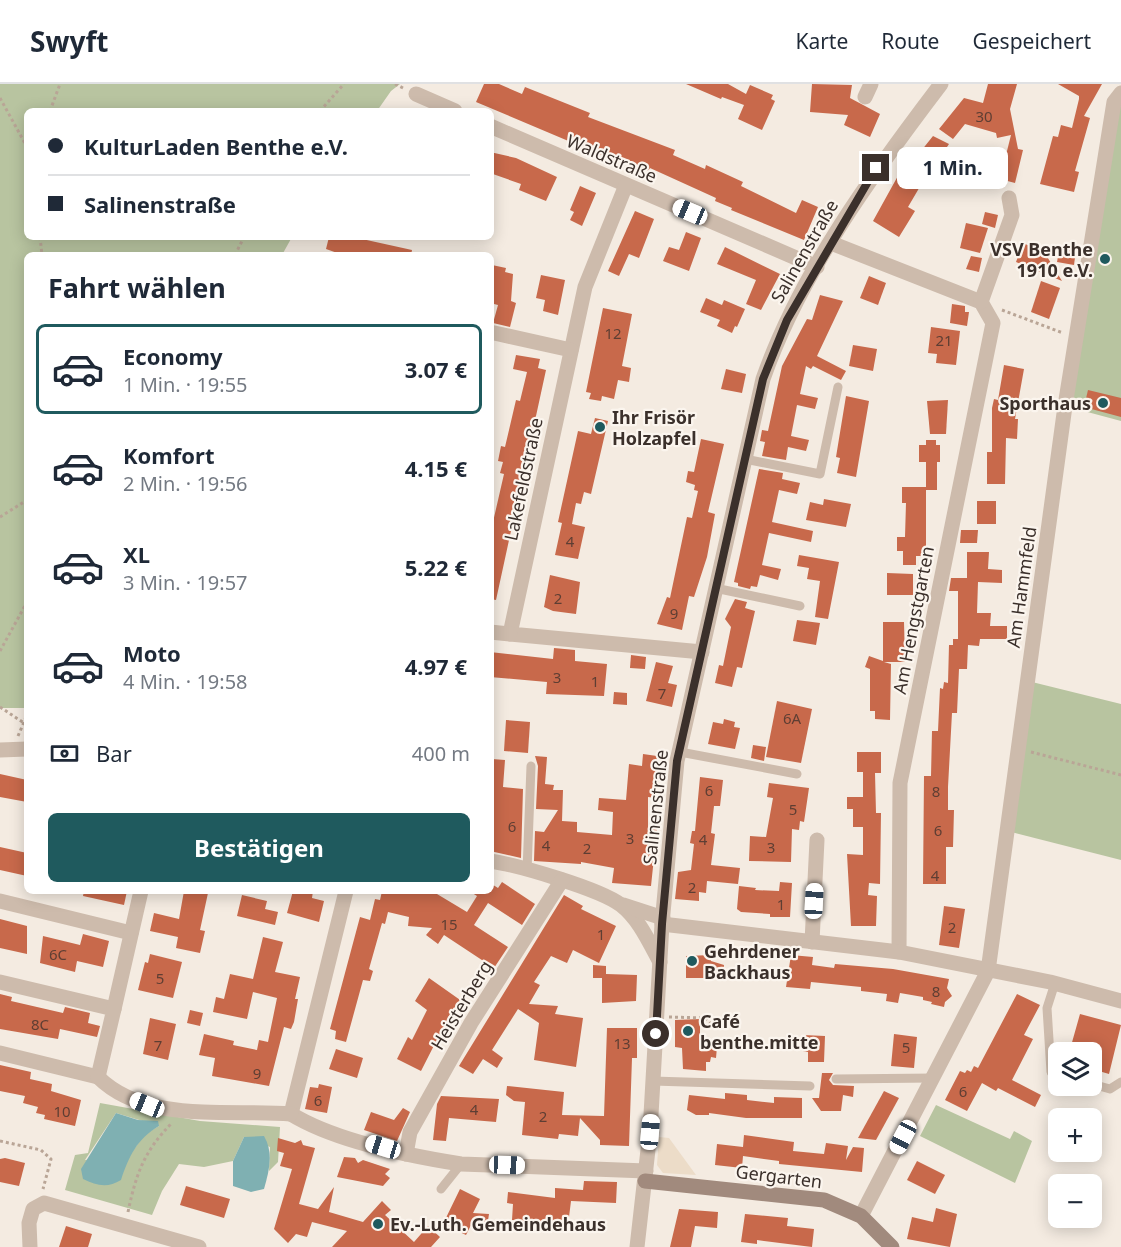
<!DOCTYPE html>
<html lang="de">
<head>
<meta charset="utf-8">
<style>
  body { margin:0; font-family:"Noto Sans",sans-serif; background:#f6f6f7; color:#1f2937; height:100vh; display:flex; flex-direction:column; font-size:22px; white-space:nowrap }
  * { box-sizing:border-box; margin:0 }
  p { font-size:20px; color:#747a83 }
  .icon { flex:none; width:33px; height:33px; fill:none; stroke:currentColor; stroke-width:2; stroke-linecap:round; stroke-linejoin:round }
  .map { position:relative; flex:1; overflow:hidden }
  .details { position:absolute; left:24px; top:168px; width:470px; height:642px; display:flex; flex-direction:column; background:#fff; border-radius:9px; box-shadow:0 3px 15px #0003 }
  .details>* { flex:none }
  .hud { position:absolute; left:24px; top:24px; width:470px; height:132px; border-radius:9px; box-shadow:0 3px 15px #0003; display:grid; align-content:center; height:132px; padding:0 24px; background:#fff }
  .fabs { position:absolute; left:1048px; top:958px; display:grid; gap:12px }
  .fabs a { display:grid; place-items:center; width:54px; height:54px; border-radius:9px; background:#fff; box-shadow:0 3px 15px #0003; font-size:30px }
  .end { position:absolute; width:27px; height:27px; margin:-14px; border:8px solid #3b302b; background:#fff; box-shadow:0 0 0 3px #fff }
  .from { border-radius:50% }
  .bubble { position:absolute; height:42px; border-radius:9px; background:#fff; box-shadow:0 3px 15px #0003; font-size:20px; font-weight:700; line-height:42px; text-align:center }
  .car { position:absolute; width:18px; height:36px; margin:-18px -9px; border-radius:8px; box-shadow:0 0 4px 2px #0007; background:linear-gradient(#fff 24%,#345 0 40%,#fff 0 76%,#345 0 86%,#fff 0) }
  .hud b { display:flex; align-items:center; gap:21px; height:57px; font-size:22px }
  .hud b+b { border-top:2px solid #e0e1e3 }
  .hud i { width:15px; height:15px; background:#1f2937 }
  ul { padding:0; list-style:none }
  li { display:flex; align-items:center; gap:18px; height:90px; margin:0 12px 9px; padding:0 12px; border:3px solid transparent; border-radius:9px }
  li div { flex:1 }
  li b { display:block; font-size:22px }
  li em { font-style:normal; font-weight:700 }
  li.active { border-color:#1f5a5e }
  li>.icon { width:54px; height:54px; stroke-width:1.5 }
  h2 { padding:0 24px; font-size:27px; line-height:72px }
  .pay { display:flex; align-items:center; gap:15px; height:66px; padding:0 24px; font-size:22px }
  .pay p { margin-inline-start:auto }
  .primary-button { display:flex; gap:12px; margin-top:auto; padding:12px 24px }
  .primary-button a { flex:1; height:69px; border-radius:9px; background:#1f5a5e; color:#fff; font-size:24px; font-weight:700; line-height:69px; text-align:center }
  header { display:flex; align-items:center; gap:36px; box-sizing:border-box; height:84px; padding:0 30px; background:#fff; border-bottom:2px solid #e0e1e3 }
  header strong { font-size:28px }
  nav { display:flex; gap:33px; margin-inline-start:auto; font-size:21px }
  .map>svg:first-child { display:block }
  .green { fill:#b8c4a0; fill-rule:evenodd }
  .plaza { fill:#ecdcc8 }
  .water { fill:#7fb0b2 }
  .building { fill:#c8694b }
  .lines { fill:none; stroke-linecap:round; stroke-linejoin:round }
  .path { stroke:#b9a596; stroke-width:3; stroke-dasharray:3 3; stroke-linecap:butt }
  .lane { stroke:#cdbbac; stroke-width:9 }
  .street { stroke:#cdbbac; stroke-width:15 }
  .secondary { stroke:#a18a7d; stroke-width:15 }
  .route { stroke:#3b302b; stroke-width:8 }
  .poi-dot { fill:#1f5a5e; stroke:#fbf5ee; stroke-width:2 }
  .labels { text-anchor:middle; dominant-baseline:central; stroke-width:4.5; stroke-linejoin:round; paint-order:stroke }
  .number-label { font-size:15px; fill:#5e3e33 }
  .street-label { font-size:18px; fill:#3b302b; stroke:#fbf5ee }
  .poi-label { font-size:18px; font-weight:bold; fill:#3b302b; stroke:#fbf5ee; text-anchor:start }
</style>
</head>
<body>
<header>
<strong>Swyft</strong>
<nav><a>Karte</a><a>Route</a><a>Gespeichert</a></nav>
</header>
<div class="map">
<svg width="1121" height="1163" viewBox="0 0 1121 1163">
  <rect width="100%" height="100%" fill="#f4ebe1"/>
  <g class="green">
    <polygon points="0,0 400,0 391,7 377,27 27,27 27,153 292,153 282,171 27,171 27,624 0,624"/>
    <polygon points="1121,9 1121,337 1065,322"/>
    <polygon points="1032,598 1121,620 1121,776 1011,748"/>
    <path d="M100,1019L200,1037L280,1043L278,1078L269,1087L270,1063L244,1053L233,1077L204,1083L179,1080L162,1107L152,1131L65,1106L75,1071L88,1069ZM116,1029L159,1042L145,1050L129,1072L85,1076Z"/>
    <polygon points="936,1021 1010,1055 1014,1047 1032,1057 1015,1099 920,1052"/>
  </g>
  <polygon class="plaza" points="659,1053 669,1054 696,1091 663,1089 657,1081"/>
  <g class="water">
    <path d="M116,1029L138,1036L158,1037L159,1042C137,1055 129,1072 121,1096C108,1104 97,1102 83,1095L81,1085Z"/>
    <path d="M264,1052C274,1069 269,1087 264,1105L251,1108L233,1102V1077L244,1053Z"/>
  </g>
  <g class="building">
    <polygon points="484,0 499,0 522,10 525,3 590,29 588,33 675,66 673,71 705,85 706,81 743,98 741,102 796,129 802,116 818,123 804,156 731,126 732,124 715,117 716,114 650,84 648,87 612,73 611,75 476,18"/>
    <polygon points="686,0 728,0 746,10 750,1 773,11 771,15 775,17 762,46 738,35 744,21 722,13 721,15"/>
    <polygon points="812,0 852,1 850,14 880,30 870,53 844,41 848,31 810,28"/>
    <polygon points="988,0 1017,0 1010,25 1018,65 1023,66 1015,99 1000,95 1011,51 997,54 996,49 965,40 953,55 939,45 964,14 983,19"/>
    <polygon points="1058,0 1102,0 1084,32 1090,34 1075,87 1079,88 1074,108 1040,100 1053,52 1058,53 1061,41 1072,44 1079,15 1079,12"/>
    <polygon points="933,52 949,60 947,63 951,66 945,72 951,77 933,100 925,94 908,123 915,127 899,153 873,137 899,90 901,92"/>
    <polygon points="490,68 516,74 557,93 546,117 519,106 521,100 490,89"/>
    <polygon points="580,102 596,109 582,142 570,136 574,128 570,126"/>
    <polygon points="635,127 654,135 639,174 629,170 619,192 608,187"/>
    <polygon points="985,128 998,131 995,144 982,140"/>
    <polygon points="966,139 988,144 980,169 960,164"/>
    <polygon points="686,148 701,154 689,187 663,177 669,163 679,166"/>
    <polygon points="329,153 353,153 412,166 411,171 343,171 326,165"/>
    <polygon points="1038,158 1062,197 1016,178 1023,159 1032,163"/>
    <polygon points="725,163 780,190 761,226 746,220 756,196 717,180"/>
    <polygon points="1060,163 1076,166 1074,181 1057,178"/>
    <polygon points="971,172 982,174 979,188 966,185"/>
    <polygon points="492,181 506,184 505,188 513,190 511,217 516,219 510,243 493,239 498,221 490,219"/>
    <polygon points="541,191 565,196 558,231 543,227 545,216 536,214"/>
    <polygon points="869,192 886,199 878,221 860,214"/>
    <polygon points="1041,197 1060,204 1049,235 1031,228"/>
    <polygon points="820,211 843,217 817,272 846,287 841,296 813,282 811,285 806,282 800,310 818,314 815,325 797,321 791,352 809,356 806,367 788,363 786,376 762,372 765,358 760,357 762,346 768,347 782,282 807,235 812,236"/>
    <polygon points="706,214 722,221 724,216 745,225 737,243 735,242 732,249 717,242 720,236 700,228"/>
    <polygon points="952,220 965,222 965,228 969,228 967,242 950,239"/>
    <polygon points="603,224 632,230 622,282 631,284 629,298 618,296 614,315 602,312 601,317 589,315 591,309 586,308"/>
    <polygon points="931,243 960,247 956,281 936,279 937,270 928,269"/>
    <polygon points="853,261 877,265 873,287 849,282"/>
    <polygon points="516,271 540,275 538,284 546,286 496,516 490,515 490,451 504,390 500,389 503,378 498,377 501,362 505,363 516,316 520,317 527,288 513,285"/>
    <polygon points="1004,281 1024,285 1015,335 1018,335 1017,355 1006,354 1005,400 987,400 987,368 992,368 992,324 994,315 998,316"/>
    <polygon points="726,285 746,290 742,309 721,305"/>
    <polygon points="1088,306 1121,314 1121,333 1084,323"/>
    <polygon points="846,312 869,317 856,393 837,389 840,374 836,373"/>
    <polygon points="948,316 946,350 930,350 927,317"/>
    <polygon points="595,334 608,337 591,410 584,408 581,420 576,419 572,440 585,443 578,475 555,471 562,439 558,438 578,347 591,350"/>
    <polygon points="701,355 724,360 708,428 715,430 707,473 694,513 689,512 682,546 657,540 667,513 670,514 687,433 692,434 698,407 694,406 695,401 686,398 688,387 694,388"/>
    <polygon points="926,356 936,356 936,361 940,361 940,378 937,378 937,406 926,406 926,472 916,472 916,481 903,481 903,467 897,467 897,453 905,453 906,419 902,419 902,403 926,403 926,378 919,378 919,361 926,361"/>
    <polygon points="759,385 783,389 782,395 800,399 797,410 779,406 772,438 813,447 811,458 769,449 762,481 781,485 778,496 760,491 757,503 751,502 750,505 738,502 738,499 734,498"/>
    <polygon points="824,415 851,420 846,443 806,436 810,418 823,421"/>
    <rect x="977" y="417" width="19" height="23"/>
    <polygon points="961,446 978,446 977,459 960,459"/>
    <polygon points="967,468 989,468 988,485 1002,486 1002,499 978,498 977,529 991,529 990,542 1007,542 1007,555 980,555 979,562 968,561 967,585 959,585 957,629 952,629 948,703 948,726 954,726 953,763 946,763 946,800 923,800 924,692 931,692 932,647 938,647 940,604 943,605 944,598 948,599 949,561 953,561 953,555 958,555 958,507 949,507 951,494 967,494"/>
    <polygon points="799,471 839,478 828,535 815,533 820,497 807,495 809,484 797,482"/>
    <polygon points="887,489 913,490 913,511 887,511"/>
    <polygon points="550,491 580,498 576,530 553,527 544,523"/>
    <polygon points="735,515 747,518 745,524 755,527 742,584 737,583 732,603 715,599 719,581 723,582 731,543 725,535"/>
    <polygon points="797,536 820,539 816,561 793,557"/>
    <polygon points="883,538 904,538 905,578 884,578 891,580 890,636 875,635 875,627 870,627 870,585 865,583 869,572 883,577"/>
    <polygon points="554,564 575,566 575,577 607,580 604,612 546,610 547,598 490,593 490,568 553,575"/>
    <polygon points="631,571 646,573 645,585 630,584"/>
    <polygon points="656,578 673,582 668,599 677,601 672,623 646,617"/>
    <polygon points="614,608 627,609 627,621 613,620"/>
    <polygon points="777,617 812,625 801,679 766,673"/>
    <polygon points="724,635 735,638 734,643 740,644 735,665 708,660 713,638 723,640"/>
    <polygon points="506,636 530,638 528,669 504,667"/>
    <polygon points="753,661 766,663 764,677 751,674"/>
    <polygon points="857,668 881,668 881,689 875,689 876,729 881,729 880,800 869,799 868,811 877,812 876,842 851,842 847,770 863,771 863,743 853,743 853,725 847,725 847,713 863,713 863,688 857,688"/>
    <polygon points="643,670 657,672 656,683 660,683 656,714 648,713 648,744 657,745 651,802 612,799 614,784 581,778 581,780 534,777 535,747 544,748 558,726 536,725 538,682 535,672 547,673 545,700 554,701 553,706 563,706 562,737 577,738 577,748 612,751 613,728 598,726 599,714 626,716 629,680 642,682"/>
    <polygon points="492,675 505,676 503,703 523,705 521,774 490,767"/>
    <polygon points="0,690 27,696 27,718 0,713"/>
    <polygon points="700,693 723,696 720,722 714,722 711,749 715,750 711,781 740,784 738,800 707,797 706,809 699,808 699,817 675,815 678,788 691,786 694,760 690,759 692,747 695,747"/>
    <polygon points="769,699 809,704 804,738 800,737 799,746 792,745 791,778 749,777 750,752 766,753 773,714 767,713"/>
    <polygon points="0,763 27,769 27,792 0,786"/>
    <polygon points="502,798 535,820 522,841 488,819 474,841 508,863 494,884 444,851 438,860 426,851 432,844 408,842 409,833 388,828 385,840 382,839 369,885 373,887 370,897 363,896 346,958 335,955 336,947 330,945 360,833 370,836 375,815 380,816 382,807 432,807 467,828 477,812 469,807 490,807 490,799 498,804"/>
    <polygon points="780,798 792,799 790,833 770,833 770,830 741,828 737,825 739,802 756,804 755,806 779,807"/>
    <polygon points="84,807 127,807 124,821 83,812"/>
    <polygon points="184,807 208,809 200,846 205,847 200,869 176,864 178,853 150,847 154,829 179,835"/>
    <polygon points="293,807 313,807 312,814 324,817 319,838 287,829"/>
    <polygon points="242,811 267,817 265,825 278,828 275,841 237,832"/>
    <polygon points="564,811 583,822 581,825 616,842 599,879 573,866 567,879 551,872 534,898 540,901 529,920 558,922 555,930 583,934 576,983 534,976 539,939 518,925 492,966 503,974 497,984 483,975 473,990 459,982"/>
    <polygon points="944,822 965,825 959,864 939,861"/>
    <polygon points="0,835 27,842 27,870 0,864"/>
    <polygon points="83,850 109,857 103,883 77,877 75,888 40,879 43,852 80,861"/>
    <polygon points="263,853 283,858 275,888 300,893 295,915 298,915 294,938 291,945 284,943 269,1002 212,992 215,974 199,971 204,950 234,957 233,961 257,966 259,956 268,958 277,914 253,908 247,935 213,928 216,913 224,915 230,890 253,895"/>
    <polygon points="150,870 182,878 173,914 138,906 145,878 148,879"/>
    <polygon points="711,871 711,877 724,881 723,894 686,894 686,872"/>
    <polygon points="791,871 813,873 812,881 834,884 835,880 893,885 949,895 947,904 952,912 945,918 944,923 931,920 932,918 923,916 923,913 900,909 898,919 886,917 887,910 861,907 861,903 811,898 810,905 786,903"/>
    <polygon points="593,881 606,882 606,890 637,891 636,917 602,919 602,894 593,894"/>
    <polygon points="429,894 463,918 455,930 451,928 421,987 397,975 408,953 412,956 427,926 415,917"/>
    <polygon points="0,910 12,913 11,917 63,929 65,923 90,929 88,939 100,942 97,953 60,945 58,955 0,945"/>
    <polygon points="1017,910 1040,921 1024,951 1033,955 1012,996 1041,1011 1035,1023 998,1004 996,1007 982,999 967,1027 945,1016 960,987 965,989 967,986 971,988 974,982 978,984"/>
    <polygon points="190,926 203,929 200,942 187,939"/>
    <polygon points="1080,930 1121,941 1109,990 1092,985 1092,969 1069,969"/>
    <polygon points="150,934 176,940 168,976 143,970"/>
    <polygon points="700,935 700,962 717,963 716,974 711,973 710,978 706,978 706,987 683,985 682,964 675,963 675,936"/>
    <polygon points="607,944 637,944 637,974 632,974 629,1062 600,1061 600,1056 580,1034 578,1052 559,1050 558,1055 522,1051 525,1018 514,1017 506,1011 507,1002 564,1008 562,1031 604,1032"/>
    <polygon points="894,950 917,953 914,984 891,982"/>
    <polygon points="803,951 825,952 824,978 808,978 808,968 803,967"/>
    <polygon points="336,965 363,974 357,994 329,985"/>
    <polygon points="0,981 31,988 30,995 52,1000 51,1007 81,1016 75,1042 44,1035 45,1031 36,1029 38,1023 23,1019 25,1012 0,1007"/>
    <polygon points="822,989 833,989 829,996 833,1001 854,1002 853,1013 843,1011 841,1027 821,1027 812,1014 819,1014"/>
    <polygon points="319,1000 332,1003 327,1029 305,1025 310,1003 318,1004"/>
    <polygon points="884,1007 899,1014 876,1056 858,1054"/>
    <polygon points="725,1009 747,1011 747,1016 774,1019 774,1013 802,1014 802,1034 746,1034 709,1029 709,1031 696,1031 687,1026 689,1011 725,1015"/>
    <polygon points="441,1012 499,1015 496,1038 449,1034 446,1057 433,1056 437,1020"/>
    <polygon points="403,1024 410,1028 397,1057 364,1046 371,1028 394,1036"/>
    <polygon points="744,1051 794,1058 793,1067 824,1070 826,1059 848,1062 846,1076 853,1063 864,1064 862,1088 779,1080 779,1077 743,1072 742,1084 715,1081 717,1060 743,1063"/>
    <polygon points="278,1054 295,1059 301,1056 303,1061 315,1064 299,1120 318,1125 334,1103 329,1128 363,1138 382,1117 391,1126 385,1131 414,1158 428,1142 440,1153 431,1163 332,1163 347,1147 312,1138 307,1153 296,1150 288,1159 274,1145 292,1085 280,1082 284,1069 277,1067"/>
    <polygon points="344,1073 355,1074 358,1079 363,1076 390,1085 385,1090 390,1094 383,1102 337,1093"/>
    <polygon points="5,1074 25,1079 19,1102 0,1098 0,1075"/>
    <polygon points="917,1077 945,1091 935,1110 907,1096"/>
    <polygon points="584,1097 617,1098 616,1119 571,1117 568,1141 512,1136 513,1120 507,1119 508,1108 555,1114 555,1104 583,1106"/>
    <polygon points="186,1102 230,1115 224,1134 180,1121"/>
    <polygon points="460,1105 480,1115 473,1129 489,1130 487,1143 471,1141 466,1151 443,1140"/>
    <polygon points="936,1124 957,1130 950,1163 907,1155 912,1133 933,1138"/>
    <polygon points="679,1125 718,1128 717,1144 695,1142 691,1163 670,1163"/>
    <polygon points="745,1130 788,1134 787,1142 814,1145 812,1163 757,1156 757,1160 741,1158"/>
    <polygon points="66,1142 92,1150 88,1163 59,1163"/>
  </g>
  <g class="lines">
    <g class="path">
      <polyline points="395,0 403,4"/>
      <polyline points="0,14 27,63"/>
      <polyline points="50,27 60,0"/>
      <polyline points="320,27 344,0"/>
      <polyline points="40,153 42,171"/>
      <polyline points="235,171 244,153"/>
      <polyline points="1002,226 1063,249"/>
      <polyline points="0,433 27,416"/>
      <polyline points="0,567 27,518"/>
      <polyline points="0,623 24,639"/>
      <polyline points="18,652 27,631"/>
      <polyline points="1031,668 1121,691"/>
      <polyline points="669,933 705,934 710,939"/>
      <polyline points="0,1057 41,1066 51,1075 43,1105"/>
      <path d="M128,1128C136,1090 144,1067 172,1039"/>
    </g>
    <g class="lane">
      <polyline points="745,375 820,390 838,303"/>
      <polyline points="715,504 800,522"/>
      <polyline points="680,668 797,690"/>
      <polyline points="527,787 531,682"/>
      <polyline points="1055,899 1047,924 1051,988 1059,991"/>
      <polyline points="836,995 934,994"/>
      <polyline points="653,997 810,1002"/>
      <polyline points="1092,1000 1110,1005 1121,998"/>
      <polyline points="441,1105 461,1080"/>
    </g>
    <g class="street">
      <polyline points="416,10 455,27"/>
      <polyline points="865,13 871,0"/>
      <polyline points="490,42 817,183"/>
      <polyline points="626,101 585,203 510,550 702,568"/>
      <polyline points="831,159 981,218 993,239 900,699 899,868"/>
      <polyline points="981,218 1012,131 1009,114"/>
      <polyline points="490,248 571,266"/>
      <polyline points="490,548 510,550"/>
      <polyline points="0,666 27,665"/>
      <path d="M490,777C518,781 600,805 621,821C639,835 649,858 660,878"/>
      <path d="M346,807L291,1030C335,1057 410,1072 461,1080L646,1087"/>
      <polyline points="0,817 131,849"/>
      <polyline points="623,821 663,834"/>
      <polyline points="662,840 899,868 1050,898 1121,917"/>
      <polyline points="812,858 817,756"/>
      <polyline points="0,898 114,925 98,993 0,969"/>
      <polyline points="114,925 141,807"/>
      <path d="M98,993C145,1040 229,1025 291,1030"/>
      <polyline points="406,1070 410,1048 471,939 562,796"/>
      <polyline points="861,1132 988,887 1065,322 1114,18 1121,9"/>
      <polyline points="30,1163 29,1139 33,1125 44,1119 199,1163"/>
      <path d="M637,1163L650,1048L662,840L677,677L763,295C800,189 874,88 941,0"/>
    </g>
    <polyline class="secondary" points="645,1097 824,1116 861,1132 892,1163"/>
  </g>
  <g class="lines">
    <polyline class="route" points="656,950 662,840 677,677 763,295 787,236 876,84"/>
  </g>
  <g class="poi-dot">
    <circle cx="1105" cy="175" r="6"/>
    <circle cx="1103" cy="319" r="6"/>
    <circle cx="600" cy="343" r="6"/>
    <circle cx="692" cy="877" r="6"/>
    <circle cx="688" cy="947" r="6"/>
    <circle cx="378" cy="1140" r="6"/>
  </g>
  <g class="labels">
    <g class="number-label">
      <text x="984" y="32">30</text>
      <text x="613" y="249">12</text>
      <text x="944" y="256">21</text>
      <text x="570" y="457">4</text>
      <text x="558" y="514">2</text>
      <text x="674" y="529">9</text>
      <text x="557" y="593">3</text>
      <text x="595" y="597">1</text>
      <text x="662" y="609">7</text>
      <text x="792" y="634">6A</text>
      <text x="709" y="706">6</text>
      <text x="936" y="707">8</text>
      <text x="793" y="725">5</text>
      <text x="512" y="742">6</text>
      <text x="938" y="746">6</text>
      <text x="630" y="754">3</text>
      <text x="703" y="755">4</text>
      <text x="546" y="761">4</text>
      <text x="771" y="763">3</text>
      <text x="587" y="764">2</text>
      <text x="935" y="791">4</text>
      <text x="692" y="803">2</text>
      <text x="781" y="820">1</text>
      <text x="449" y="840">15</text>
      <text x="952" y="843">2</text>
      <text x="601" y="850">1</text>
      <text x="58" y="870">6C</text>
      <text x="160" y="894">5</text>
      <text x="936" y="907">8</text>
      <text x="40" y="940">8C</text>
      <text x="622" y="959">13</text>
      <text x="158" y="961">7</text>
      <text x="906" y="963">5</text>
      <text x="257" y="989">9</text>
      <text x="963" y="1007">6</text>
      <text x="318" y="1016">6</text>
      <text x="474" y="1025">4</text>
      <text x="62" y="1027">10</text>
      <text x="543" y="1032">2</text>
    </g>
    <g class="street-label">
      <text transform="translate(612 74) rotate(23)">Waldstraße</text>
      <text transform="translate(804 167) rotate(-60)">Salinenstraße</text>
      <text transform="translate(523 395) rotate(-78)">Lakefeldstraße</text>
      <text transform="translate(1021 503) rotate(-82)">Am Hammfeld</text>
      <text transform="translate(913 536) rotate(-79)">Am Hengstgarten</text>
      <text transform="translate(655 723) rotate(-84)">Salinenstraße</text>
      <text transform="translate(461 921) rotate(-59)">Heisterberg</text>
      <text transform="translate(779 1092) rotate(7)">Gergarten</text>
    </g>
    <g class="poi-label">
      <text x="1093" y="165" text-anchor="end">VSV Benthe<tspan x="1093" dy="21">1910 e.V.</tspan></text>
      <text x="1091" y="319" text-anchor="end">Sporthaus</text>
      <text x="612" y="333">Ihr Frisör<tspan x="612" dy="21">Holzapfel</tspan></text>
      <text x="704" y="867">Gehrdener<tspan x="704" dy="21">Backhaus</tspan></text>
      <text x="700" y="937">Café<tspan x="700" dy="21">benthe.mitte</tspan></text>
      <text x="390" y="1140">Ev.-Luth. Gemeindehaus</text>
    </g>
  </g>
</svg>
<div class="fabs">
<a><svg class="icon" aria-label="layers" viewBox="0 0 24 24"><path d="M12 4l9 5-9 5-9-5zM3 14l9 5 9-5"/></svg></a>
<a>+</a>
<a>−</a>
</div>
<i class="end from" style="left:656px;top:950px"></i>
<i class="end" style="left:876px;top:84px"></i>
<div class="bubble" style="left:897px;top:63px;width:111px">1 Min.</div>
<i class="car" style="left:690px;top:128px;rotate:293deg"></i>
<i class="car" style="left:814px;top:817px;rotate:3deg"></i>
<i class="car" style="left:147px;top:1021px;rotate:292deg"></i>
<i class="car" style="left:650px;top:1048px;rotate:5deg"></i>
<i class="car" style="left:903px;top:1053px;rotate:208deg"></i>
<i class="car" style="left:383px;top:1063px;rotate:287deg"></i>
<i class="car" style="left:507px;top:1081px;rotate:92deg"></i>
<div class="hud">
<b><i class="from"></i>KulturLaden Benthe e.V.</b>
<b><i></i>Salinenstraße</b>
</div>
<section class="details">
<h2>Fahrt wählen</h2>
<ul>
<li class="active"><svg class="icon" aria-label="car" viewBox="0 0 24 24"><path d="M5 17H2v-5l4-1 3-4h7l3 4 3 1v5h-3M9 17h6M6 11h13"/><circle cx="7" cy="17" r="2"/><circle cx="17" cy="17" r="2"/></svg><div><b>Economy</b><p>1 Min. · 19:55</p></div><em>3.07 €</em></li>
<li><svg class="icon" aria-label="car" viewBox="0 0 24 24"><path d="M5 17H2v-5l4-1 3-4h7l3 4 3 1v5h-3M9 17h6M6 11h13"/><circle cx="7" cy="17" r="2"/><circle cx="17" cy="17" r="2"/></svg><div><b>Komfort</b><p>2 Min. · 19:56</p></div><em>4.15 €</em></li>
<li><svg class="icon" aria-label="car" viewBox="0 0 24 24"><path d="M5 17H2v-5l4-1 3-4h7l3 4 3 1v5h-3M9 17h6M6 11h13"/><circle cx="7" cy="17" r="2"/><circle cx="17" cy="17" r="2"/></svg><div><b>XL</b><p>3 Min. · 19:57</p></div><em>5.22 €</em></li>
<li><svg class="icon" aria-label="car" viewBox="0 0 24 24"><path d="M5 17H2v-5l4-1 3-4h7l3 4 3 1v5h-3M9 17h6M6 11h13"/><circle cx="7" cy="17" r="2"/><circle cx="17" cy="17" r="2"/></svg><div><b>Moto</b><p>4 Min. · 19:58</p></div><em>4.97 €</em></li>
</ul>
<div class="pay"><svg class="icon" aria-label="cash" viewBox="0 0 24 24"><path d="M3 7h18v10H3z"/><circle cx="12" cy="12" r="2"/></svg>Bar<p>400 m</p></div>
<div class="primary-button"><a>Bestätigen</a></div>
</section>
</div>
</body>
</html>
